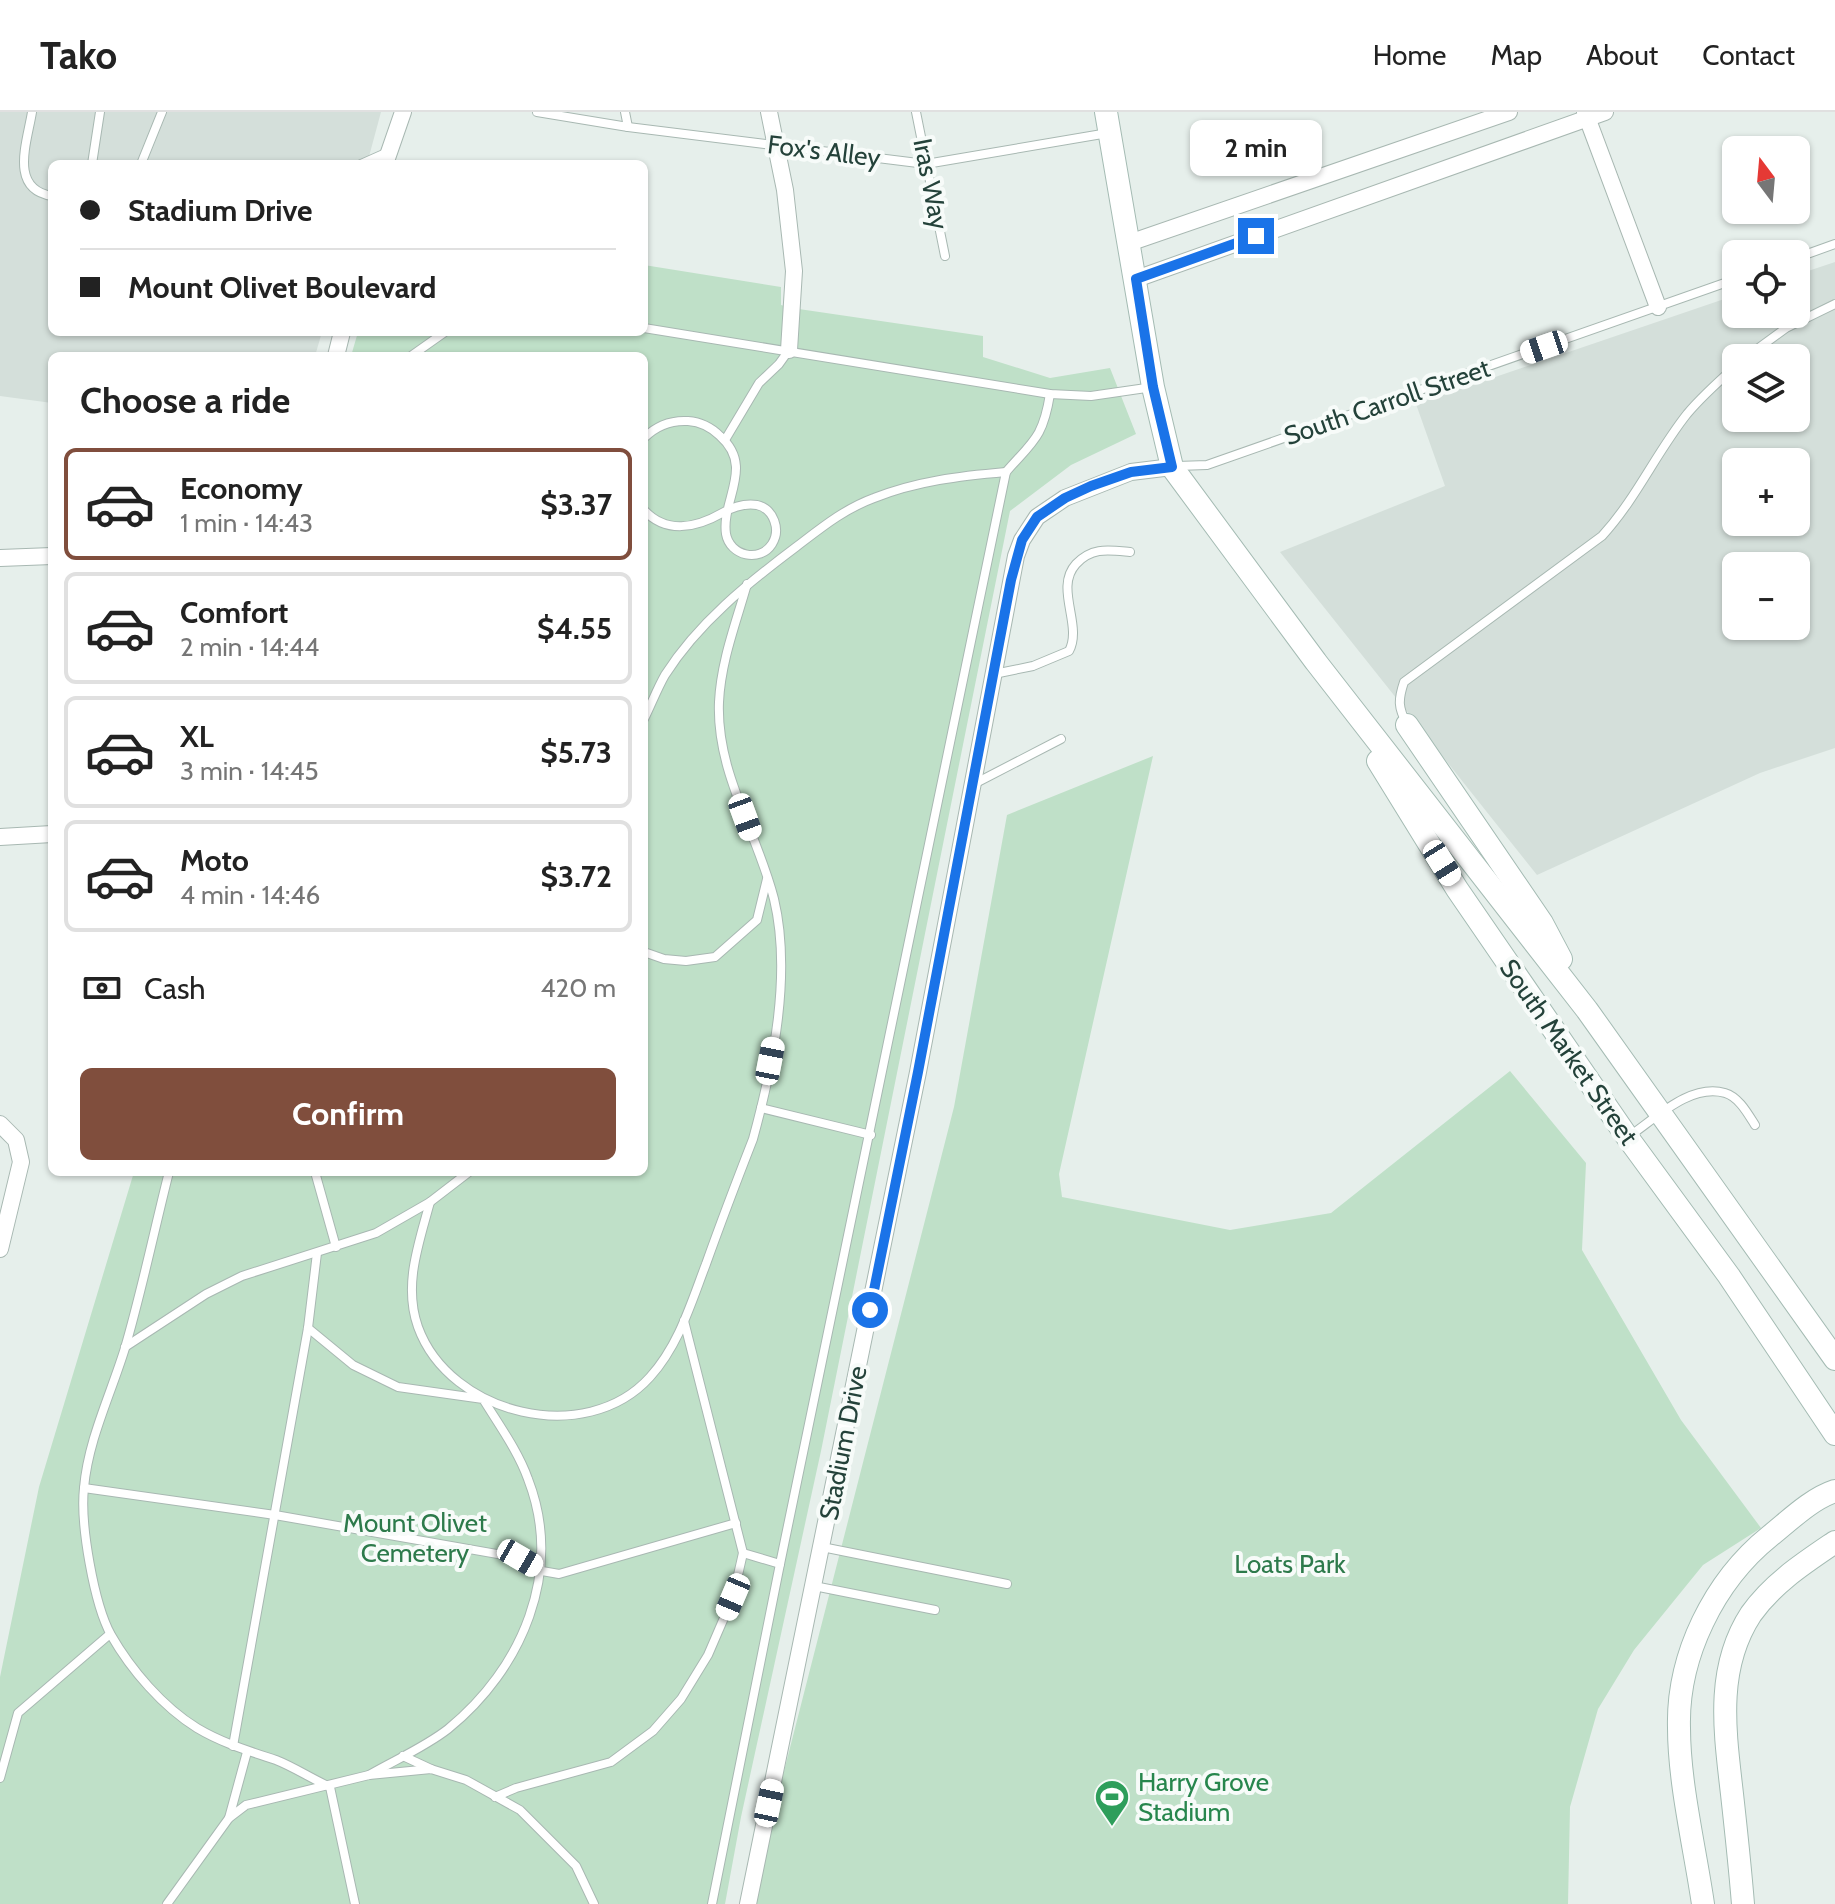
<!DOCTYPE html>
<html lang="en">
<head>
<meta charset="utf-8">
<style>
  body { margin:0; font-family:Cabin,sans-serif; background:#f6f6f6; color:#222; height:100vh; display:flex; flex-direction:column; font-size:30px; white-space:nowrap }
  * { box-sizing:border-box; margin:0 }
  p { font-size:26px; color:#767676 }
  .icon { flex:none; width:44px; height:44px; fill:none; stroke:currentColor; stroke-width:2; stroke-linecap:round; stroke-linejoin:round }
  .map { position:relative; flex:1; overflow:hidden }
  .details { position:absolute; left:48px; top:240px; width:600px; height:824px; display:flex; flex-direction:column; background:#fff; border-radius:12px; box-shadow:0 2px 6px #0004 }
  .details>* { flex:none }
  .top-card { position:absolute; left:48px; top:48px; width:600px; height:176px; border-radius:12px; box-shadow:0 2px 6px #0004; display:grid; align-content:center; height:176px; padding:0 32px; background:#fff }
  .needle { width:52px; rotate:344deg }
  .tools { position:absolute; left:1722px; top:24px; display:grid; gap:16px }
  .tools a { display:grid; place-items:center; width:88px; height:88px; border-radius:12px; background:#fff; box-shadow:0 2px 6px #0004; font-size:40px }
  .end { position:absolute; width:36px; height:36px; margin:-18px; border:10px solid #1a73e8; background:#fff; box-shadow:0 0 0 4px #fff }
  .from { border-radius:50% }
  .bubble { position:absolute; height:56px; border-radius:12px; background:#fff; box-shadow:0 2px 6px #0004; font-size:26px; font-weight:700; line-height:56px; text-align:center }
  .car { position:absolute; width:24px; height:48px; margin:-24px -12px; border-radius:10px; box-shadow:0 0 6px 2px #0007; background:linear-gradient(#fff 24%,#345 0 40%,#fff 0 76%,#345 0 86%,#fff 0) }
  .top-card b { display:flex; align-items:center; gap:28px; height:76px; font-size:30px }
  .top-card b+b { border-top:2px solid #e0e0e0 }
  .top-card i { width:20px; height:20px; background:#222 }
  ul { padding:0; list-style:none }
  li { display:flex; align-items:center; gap:24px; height:112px; margin:0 16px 12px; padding:0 16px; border:4px solid #e0e0e0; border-radius:12px }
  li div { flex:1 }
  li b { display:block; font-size:30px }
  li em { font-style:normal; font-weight:700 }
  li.on { border-color:#804e3d }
  li>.icon { width:72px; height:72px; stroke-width:1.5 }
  h2 { padding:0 32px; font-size:36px; line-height:96px }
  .pay { display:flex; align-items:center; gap:20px; height:88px; padding:0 32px; font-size:30px }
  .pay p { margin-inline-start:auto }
  .action { display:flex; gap:16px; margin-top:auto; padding:16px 32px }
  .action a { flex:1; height:92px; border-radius:12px; background:#804e3d; color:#fff; font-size:32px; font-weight:700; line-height:92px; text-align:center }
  header { display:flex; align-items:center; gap:48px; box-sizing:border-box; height:112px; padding:0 40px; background:#fff; border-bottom:2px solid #e0e0e0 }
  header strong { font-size:38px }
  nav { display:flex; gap:44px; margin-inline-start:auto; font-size:28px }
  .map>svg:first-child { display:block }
  .built { fill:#d4dfda; fill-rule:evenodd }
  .green { fill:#bfe0c8 }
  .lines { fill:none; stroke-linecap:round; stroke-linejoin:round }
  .service-casing { stroke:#a8b8b2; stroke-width:10 }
  .minor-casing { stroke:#a8b8b2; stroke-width:18 }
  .secondary-casing { stroke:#a4bbb3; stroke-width:24 }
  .service { stroke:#fff; stroke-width:8 }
  .minor { stroke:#fff; stroke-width:16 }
  .secondary { stroke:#fff; stroke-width:22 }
  .route { stroke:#1a73e8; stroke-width:10 }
  .labels { text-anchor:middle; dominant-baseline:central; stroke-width:8; stroke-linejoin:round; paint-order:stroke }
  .street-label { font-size:26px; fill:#24423a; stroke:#f7fbf9 }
  .park-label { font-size:26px; fill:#2d7a4b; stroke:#f7fbf9 }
  .leisure-label { font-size:26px; fill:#27864d; stroke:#f7fbf9; text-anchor:start }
</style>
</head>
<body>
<header>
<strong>Tako</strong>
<nav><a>Home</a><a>Map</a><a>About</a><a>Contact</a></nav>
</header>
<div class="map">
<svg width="1835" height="1792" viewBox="0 0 1835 1792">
  <rect width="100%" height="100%" fill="#e6efeb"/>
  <g class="built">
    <polygon points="0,0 381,0 367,52 52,52 52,220 322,220 315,244 52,244 52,291 0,284"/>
    <path d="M1835,150V636L1760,661L1537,763L1280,440L1445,374L1416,292L1736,183V202H1796V163ZM1736,246H1796V306H1736ZM1736,350H1796V410H1736ZM1736,454H1796V514H1736Z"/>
  </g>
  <g class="green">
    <polygon points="644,153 781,175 781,193 792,196 983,224 983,245 1050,266 1110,256 1136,322 1071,353 1010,399 821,1339 741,1705 725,1792 0,1792 0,1565 39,1375 134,1060 644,1060 644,244 351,244 358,220 644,220"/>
    <polygon points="1153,644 1059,1062 1062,1085 1230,1118 1331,1101 1510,959 1586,1051 1582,1138 1681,1308 1761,1416 1703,1453 1634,1538 1598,1597 1570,1695 1568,1792 750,1792 954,995 1007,703"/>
  </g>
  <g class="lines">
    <defs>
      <g id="service">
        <path d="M32,0C27,31 9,77 52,84"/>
        <polyline points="537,0 628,15 926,52 1108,21"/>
        <polyline points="625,0 628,15"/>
        <polyline points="916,0 945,144"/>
        <polyline points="92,52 100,0"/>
        <polyline points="141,52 162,0"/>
        <polyline points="361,52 388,40"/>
        <polyline points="1796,146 1835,132"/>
        <polyline points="644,216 1050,282 1091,284 1153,275"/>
        <polyline points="411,244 445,220"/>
        <polyline points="1745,246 1786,216 1835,192"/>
        <path d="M644,326C656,314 671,308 688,309C701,310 711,315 720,324C755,355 721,388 726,422C730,444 760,451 772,432C781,418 774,397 757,393C745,391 731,396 722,401C696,416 666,422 644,398"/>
        <polyline points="725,328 759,271 779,252 789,238"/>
        <polyline points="1177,354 1207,353 1736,167"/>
        <path d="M994,562L1033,554L1069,539C1083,513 1054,476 1076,452C1092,435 1108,438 1130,440"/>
        <path d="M644,607C651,593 657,577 665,563C698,511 748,471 796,435C821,416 844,397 874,386C917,369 960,364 1006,360"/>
        <path d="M1407,612C1398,596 1398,588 1404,570L1602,424C1636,387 1656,341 1687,302C1702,284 1719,269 1736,254"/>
        <polyline points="972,673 1061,627"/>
        <polyline points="644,840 664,847 686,849 715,845 757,808 767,767"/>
        <polyline points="761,996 871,1023"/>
        <path d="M1628,1025C1655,1007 1690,971 1725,981C1739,985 1748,1002 1755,1013"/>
        <path d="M169,1060C154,1119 142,1178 125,1236C111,1282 88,1328 84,1376C80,1412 94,1492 111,1523C131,1558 163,1595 197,1616C222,1631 249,1639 276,1648C294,1655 312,1667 330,1675L355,1792"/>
        <polyline points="315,1060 336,1135"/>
        <path d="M430,1090C419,1131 403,1173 418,1215C450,1303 586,1336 650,1265C679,1233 691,1191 706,1152C721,1110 737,1068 753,1027C773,954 792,862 774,787C757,720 716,660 719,590C721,549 736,511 747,472"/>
        <path d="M308,1216L353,1253L398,1275L483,1287C499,1313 518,1339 528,1367C564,1460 522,1557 448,1617C425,1635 395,1648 369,1663"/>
        <polyline points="125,1235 206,1182 242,1164 376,1121 430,1090 469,1060"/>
        <polyline points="84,1376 275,1403 520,1446 542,1459 559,1462 736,1411"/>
        <polyline points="822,1435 1007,1472"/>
        <polyline points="743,1441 780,1452"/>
        <polyline points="814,1474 935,1498"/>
        <polyline points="233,1634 308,1216 317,1141"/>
        <polyline points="403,1644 431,1657"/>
        <polyline points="0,1666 18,1601 110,1522"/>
        <polyline points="495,1685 516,1676 611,1650 653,1619 681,1587 708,1543 733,1485 743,1441 684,1209"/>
        <polyline points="229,1706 247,1640"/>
        <polyline points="167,1792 229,1706 246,1693 369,1663 431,1657 466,1668 520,1698 576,1754 594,1792"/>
        <path d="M712,1792L780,1452L1006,360C1033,329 1043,326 1050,282"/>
      </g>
      <g id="minor">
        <polyline points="769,0 785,78 794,159 789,238"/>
        <polyline points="1585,0 1658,195"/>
        <polyline points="385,52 403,0"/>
        <polyline points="1129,131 1509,0"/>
        <polyline points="1136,167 1605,0"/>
        <polyline points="336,244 342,220"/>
        <polyline points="0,446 52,444"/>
        <polyline points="0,725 52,722"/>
        <polyline points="0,1012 16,1028 21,1050 0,1137"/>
        <polyline points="748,1792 918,960 1016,444 1022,428 1037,405 1065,386 1131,360 1172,355"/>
      </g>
      <g id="secondary">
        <polyline points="1106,0 1153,275 1172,355 1316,550 1587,898 1835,1247"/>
        <polyline points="1407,613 1542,811 1561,847"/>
        <polyline points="1378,649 1457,777 1628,1026 1729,1164 1835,1322"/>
        <path d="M1703,1792C1695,1737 1679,1671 1679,1616C1677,1544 1714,1469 1770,1424C1790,1408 1811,1387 1835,1379"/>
        <path d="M1743,1792C1740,1755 1736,1718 1732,1682C1725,1620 1715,1557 1751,1502C1773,1471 1804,1451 1835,1430"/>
      </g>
    </defs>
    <use href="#service" class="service-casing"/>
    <use href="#minor" class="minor-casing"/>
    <use href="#secondary" class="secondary-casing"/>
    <use href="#service" class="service"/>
    <use href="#minor" class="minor"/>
    <use href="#secondary" class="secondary"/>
  </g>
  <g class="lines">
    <polyline class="route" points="870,1198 918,960 1011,468 1022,428 1037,405 1065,386 1091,374 1131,360 1172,355 1153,275 1136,167 1256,124"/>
  </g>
  <defs>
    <symbol id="stadium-pin" viewBox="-11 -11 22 30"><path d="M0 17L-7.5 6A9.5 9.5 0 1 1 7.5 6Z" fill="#2e9e5b" stroke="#f7fbf9"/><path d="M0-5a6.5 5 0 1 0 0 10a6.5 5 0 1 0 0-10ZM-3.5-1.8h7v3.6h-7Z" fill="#fff"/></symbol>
  </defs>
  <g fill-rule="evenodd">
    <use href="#stadium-pin" x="1092" y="1665" width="40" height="54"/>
  </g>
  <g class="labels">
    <g class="street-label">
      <text transform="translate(824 39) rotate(7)">Fox's Alley</text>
      <text transform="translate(931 72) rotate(79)">Iras Way</text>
      <text transform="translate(1387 290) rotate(-19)">South Carroll Street</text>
      <text transform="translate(1569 940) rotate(55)">South Market Street</text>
      <text transform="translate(843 1331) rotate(-79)">Stadium Drive</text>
    </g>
    <g class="park-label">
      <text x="415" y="1411">Mount Olivet<tspan x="415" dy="30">Cemetery</tspan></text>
      <text x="1290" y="1452">Loats Park</text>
    </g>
    <g class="leisure-label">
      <text x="1138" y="1670">Harry Grove<tspan x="1138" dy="30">Stadium</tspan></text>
    </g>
  </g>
</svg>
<div class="tools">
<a><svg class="needle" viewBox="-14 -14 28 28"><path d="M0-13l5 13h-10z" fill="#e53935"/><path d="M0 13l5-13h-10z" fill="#767676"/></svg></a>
<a><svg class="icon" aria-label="locate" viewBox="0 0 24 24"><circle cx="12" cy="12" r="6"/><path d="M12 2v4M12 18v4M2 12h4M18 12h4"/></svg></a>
<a><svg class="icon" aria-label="layers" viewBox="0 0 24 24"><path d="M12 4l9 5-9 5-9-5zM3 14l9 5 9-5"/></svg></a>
<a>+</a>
<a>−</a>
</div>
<i class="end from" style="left:870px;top:1198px"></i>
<i class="end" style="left:1256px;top:124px"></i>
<div class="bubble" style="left:1190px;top:8px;width:132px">2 min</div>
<i class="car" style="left:1544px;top:235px;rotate:251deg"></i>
<i class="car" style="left:745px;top:705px;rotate:160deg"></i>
<i class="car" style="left:1442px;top:751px;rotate:148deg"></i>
<i class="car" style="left:770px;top:949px;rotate:11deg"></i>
<i class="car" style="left:520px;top:1446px;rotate:120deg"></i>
<i class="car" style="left:733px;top:1485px;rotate:203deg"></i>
<i class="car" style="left:769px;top:1691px;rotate:12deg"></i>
<div class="top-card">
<b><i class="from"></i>Stadium Drive</b>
<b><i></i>Mount Olivet Boulevard</b>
</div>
<section class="details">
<h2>Choose a ride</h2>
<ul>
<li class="on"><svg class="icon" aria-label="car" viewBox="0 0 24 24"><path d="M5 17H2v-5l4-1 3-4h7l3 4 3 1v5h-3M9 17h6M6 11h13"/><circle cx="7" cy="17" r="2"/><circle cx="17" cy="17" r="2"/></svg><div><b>Economy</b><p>1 min · 14:43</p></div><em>$3.37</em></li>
<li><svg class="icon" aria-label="car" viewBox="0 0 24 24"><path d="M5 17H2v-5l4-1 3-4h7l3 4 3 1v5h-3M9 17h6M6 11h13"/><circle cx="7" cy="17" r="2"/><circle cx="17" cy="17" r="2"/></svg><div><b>Comfort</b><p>2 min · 14:44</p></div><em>$4.55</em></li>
<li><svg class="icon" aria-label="car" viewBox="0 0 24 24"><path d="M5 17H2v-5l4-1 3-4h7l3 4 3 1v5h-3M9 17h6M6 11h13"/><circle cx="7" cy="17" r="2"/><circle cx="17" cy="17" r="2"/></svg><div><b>XL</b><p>3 min · 14:45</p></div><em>$5.73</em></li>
<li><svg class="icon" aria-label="car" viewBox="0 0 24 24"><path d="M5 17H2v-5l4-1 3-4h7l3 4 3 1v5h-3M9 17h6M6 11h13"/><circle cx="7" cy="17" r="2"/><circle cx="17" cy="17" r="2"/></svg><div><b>Moto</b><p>4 min · 14:46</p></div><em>$3.72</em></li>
</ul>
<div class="pay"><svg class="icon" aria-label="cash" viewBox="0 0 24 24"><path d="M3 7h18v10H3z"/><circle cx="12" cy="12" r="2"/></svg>Cash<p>420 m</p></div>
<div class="action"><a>Confirm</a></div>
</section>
</div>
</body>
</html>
